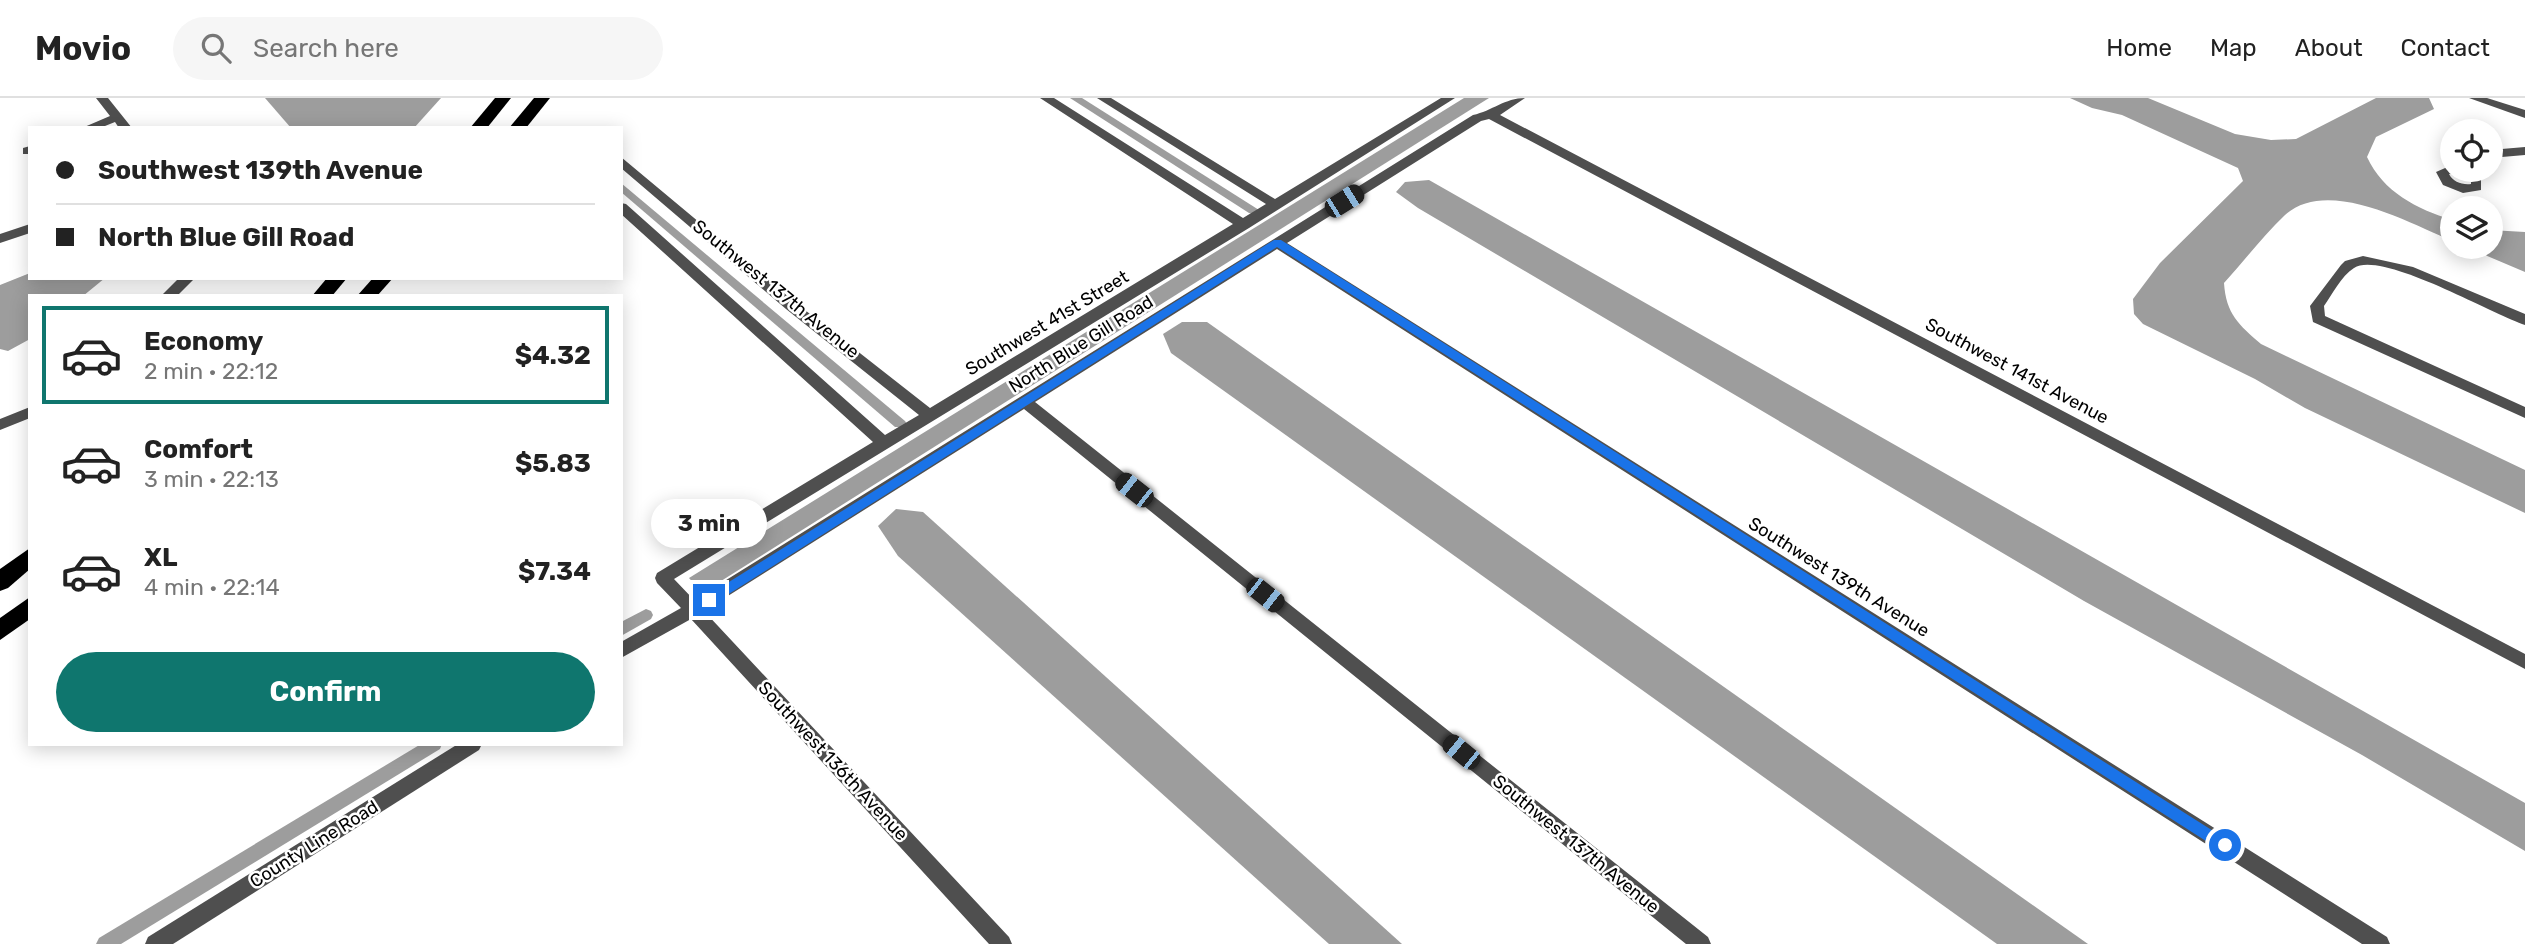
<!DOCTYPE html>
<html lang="en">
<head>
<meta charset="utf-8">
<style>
  body { margin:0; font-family:Rubik,sans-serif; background:#f6f6f6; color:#222; height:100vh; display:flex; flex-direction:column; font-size:26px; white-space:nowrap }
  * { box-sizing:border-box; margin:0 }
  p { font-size:23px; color:#767676 }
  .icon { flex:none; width:38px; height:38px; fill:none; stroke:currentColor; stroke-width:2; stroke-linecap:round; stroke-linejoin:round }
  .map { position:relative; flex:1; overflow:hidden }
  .details { position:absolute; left:28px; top:196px; width:595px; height:452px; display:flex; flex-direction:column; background:#fff; border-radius:0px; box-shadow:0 4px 18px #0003 }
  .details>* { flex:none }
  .banner { position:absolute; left:28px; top:28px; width:595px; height:154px; border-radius:0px; box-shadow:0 4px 18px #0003; display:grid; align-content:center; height:154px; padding:0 28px; background:#fff }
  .buttons { position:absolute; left:2440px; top:21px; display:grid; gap:14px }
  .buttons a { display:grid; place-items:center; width:63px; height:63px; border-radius:50%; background:#fff; box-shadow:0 4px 18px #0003; font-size:35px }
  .end { position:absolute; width:32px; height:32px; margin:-16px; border:9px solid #1a73e8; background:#fff; box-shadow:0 0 0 4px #fff }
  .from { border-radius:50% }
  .bubble { position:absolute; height:49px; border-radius:24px; background:#fff; box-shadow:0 4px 18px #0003; font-size:23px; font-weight:700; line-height:49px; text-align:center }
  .car { position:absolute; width:21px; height:42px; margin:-21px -10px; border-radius:9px; box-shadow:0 0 5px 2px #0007; background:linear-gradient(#222 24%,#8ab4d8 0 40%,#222 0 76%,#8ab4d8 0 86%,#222 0) }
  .banner b { display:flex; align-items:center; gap:24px; height:66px; font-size:26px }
  .banner b+b { border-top:2px solid #e0e0e0 }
  .banner i { width:18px; height:18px; background:#222 }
  ul { padding:12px 0 0; list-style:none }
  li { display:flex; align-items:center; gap:21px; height:98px; margin:0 14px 10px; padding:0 14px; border:4px solid transparent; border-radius:0px }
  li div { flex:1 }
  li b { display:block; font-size:26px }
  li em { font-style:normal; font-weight:700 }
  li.current { border-color:#0f766e }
  li>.icon { width:63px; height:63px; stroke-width:1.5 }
  .cta { display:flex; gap:14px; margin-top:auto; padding:14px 28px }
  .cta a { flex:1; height:80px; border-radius:42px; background:#0f766e; color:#fff; font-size:28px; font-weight:700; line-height:80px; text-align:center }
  header { display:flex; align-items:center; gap:42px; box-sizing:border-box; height:98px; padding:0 35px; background:#fff; border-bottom:2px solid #e0e0e0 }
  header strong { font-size:33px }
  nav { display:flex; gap:38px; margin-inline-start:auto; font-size:24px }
  .search { width:490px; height:63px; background:#f6f6f6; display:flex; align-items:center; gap:18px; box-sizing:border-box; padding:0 24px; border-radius:38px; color:#767676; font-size:26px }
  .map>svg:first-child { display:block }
  .water { fill:#9d9d9d }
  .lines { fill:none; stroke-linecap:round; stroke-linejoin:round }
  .canal { fill:#9d9d9d; fill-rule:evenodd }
  .minor { fill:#4f4f4f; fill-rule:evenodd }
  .highway { fill:#000; fill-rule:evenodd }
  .route { fill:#1a73e8 }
  .labels { text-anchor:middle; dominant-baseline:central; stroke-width:5; stroke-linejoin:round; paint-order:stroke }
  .street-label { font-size:18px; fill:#000; stroke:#fff }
</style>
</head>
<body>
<header>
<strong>Movio</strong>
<div class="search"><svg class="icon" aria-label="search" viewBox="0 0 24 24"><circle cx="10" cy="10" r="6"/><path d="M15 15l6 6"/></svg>Search here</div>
<nav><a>Home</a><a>Map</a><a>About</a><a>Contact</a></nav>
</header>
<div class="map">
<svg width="2525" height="846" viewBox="0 0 2525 846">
  <rect width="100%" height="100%" fill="#fff"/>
  <g class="water">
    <polygon points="265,0 441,0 414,30 291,30"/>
    <polygon points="1464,0 1489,0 702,495 689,480"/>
    <path d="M2070,0H2148L2235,36L2271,42L2296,41L2376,0H2429L2434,11L2376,39L2367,59C2383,94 2417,111 2452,122V143C2408,124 2327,79 2285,117C2263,138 2244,163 2224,185C2226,216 2239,227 2261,246L2525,372V415L2305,310L2255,281L2143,226L2134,216L2133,201L2160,165L2243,83L2238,70L2122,17L2092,10Z"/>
    <polygon points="1429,82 2525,705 2525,753 2362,657 2084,503 1418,110 1396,94 1405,84"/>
    <polygon points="2490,132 2525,134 2525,174 2466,149 2490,149"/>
    <polygon points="30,175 30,180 105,180 83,198 30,198 30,241 8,253 0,251 0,187"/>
    <polygon points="1182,224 1207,224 2088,846 1997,846 1171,255 1163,236"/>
    <polygon points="896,411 923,414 1402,846 1329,846 898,458 878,428"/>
  </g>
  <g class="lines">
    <g class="canal">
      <polygon points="1070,0 1082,0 1259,112 1253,116 1249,115"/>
      <polygon points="621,85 905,323 907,326 905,329 895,329 621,94"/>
      <polygon points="646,511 651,513 653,517 651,521 621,538 621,524"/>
      <polygon points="421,646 442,646 440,651 121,846 96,846 99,840"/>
    </g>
    <g class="minor">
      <polygon points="96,0 108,0 132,30 119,30 115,24 100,30 82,30 110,18"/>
      <path d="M1040,0H1054L1243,120L1266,106L1097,0H1111L1275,101L1441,0H1455L1249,130L674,481L694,502L1473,17C1492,13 1505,0 1525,0L1500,17L2525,556V571L1489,21L1481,23L1287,145L2387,839L2390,846H2362L1277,151L1035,304L1708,839L1711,846H1686L1024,311L704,513L1009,839L1012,846H989L691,521L621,560V544L681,510L657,485L655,480L657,475L873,344L621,116V105L626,106L885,337L919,317L786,211L621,70V59L796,205L930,310L1233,126Z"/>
      <polygon points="2469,0 2487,0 2525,12 2525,20"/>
      <polygon points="30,48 30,56 23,56 23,50"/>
      <polygon points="2525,49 2525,57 2490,60 2490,52"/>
      <path d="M2452,67V72H2468L2481,78V92L2463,95L2443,87L2436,74ZM2454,75L2471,83V86C2462,87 2453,84 2449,76Z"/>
      <polygon points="30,126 30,135 0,145 0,136"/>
      <path d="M2363,158L2413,169L2525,216V227C2493,217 2382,152 2354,170C2341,178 2332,197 2324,208L2325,218L2525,309V320L2313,224L2310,208L2341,167L2345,163Z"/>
      <polygon points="179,180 195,180 177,198 161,198"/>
      <polygon points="30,309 30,320 0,332 0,321"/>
      <polygon points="458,646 482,646 479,652 173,846 145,846 148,839"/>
    </g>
    <g class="highway">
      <polygon points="495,0 511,0 487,30 470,30"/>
      <polygon points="534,0 550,0 526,30 509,30"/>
      <polygon points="327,180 347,180 332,198 312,198"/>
      <polygon points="373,180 393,180 377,198 357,198"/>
      <polygon points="30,450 30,471 8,490 0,493 0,471"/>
      <polygon points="30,499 30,521 0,542 0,520"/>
    </g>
  </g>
  <polygon class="route" points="1274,142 1281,142 2229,743 2229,752 2220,752 1277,149 713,506 705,506 705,499"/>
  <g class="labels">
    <g class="street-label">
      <text transform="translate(776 191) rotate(39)">Southwest 137th Avenue</text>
      <text transform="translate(1047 225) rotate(-31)">Southwest 41st Street</text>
      <text transform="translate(1081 246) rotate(-32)">North Blue Gill Road</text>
      <text transform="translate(2017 273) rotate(28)">Southwest 141st Avenue</text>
      <text transform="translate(1839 479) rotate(32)">Southwest 139th Avenue</text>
      <text transform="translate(833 663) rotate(47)">Southwest 136th Avenue</text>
      <text transform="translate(314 746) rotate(-32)">County Line Road</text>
      <text transform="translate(1576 746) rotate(39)">Southwest 137th Avenue</text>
    </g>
  </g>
</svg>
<div class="buttons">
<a><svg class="icon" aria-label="locate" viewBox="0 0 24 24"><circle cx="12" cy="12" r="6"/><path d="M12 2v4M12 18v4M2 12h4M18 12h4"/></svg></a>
<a><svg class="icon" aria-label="layers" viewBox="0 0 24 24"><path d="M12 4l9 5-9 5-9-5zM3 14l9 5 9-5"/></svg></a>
</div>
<i class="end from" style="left:2225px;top:747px"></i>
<i class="end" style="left:709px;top:502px"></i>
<div class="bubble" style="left:651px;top:401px;width:116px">3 min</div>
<i class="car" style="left:1344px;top:103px;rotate:58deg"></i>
<i class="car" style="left:1134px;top:392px;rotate:308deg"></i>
<i class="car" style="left:1265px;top:497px;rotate:128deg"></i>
<i class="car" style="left:1461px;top:654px;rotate:309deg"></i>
<div class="banner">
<b><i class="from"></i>Southwest 139th Avenue</b>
<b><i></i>North Blue Gill Road</b>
</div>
<section class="details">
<ul>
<li class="current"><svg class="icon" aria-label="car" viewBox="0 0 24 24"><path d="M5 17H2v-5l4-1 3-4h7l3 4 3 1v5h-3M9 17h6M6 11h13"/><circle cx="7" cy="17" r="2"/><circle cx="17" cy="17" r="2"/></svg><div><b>Economy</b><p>2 min · 22:12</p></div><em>$4.32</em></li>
<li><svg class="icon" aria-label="car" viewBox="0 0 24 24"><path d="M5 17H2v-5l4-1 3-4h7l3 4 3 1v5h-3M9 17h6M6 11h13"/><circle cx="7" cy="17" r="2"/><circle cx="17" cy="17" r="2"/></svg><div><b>Comfort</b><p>3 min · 22:13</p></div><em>$5.83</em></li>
<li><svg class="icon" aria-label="car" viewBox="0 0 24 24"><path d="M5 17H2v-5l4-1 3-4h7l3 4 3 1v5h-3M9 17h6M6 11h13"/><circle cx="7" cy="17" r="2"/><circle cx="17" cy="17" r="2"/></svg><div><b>XL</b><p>4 min · 22:14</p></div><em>$7.34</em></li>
</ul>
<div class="cta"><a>Confirm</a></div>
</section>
</div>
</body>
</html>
